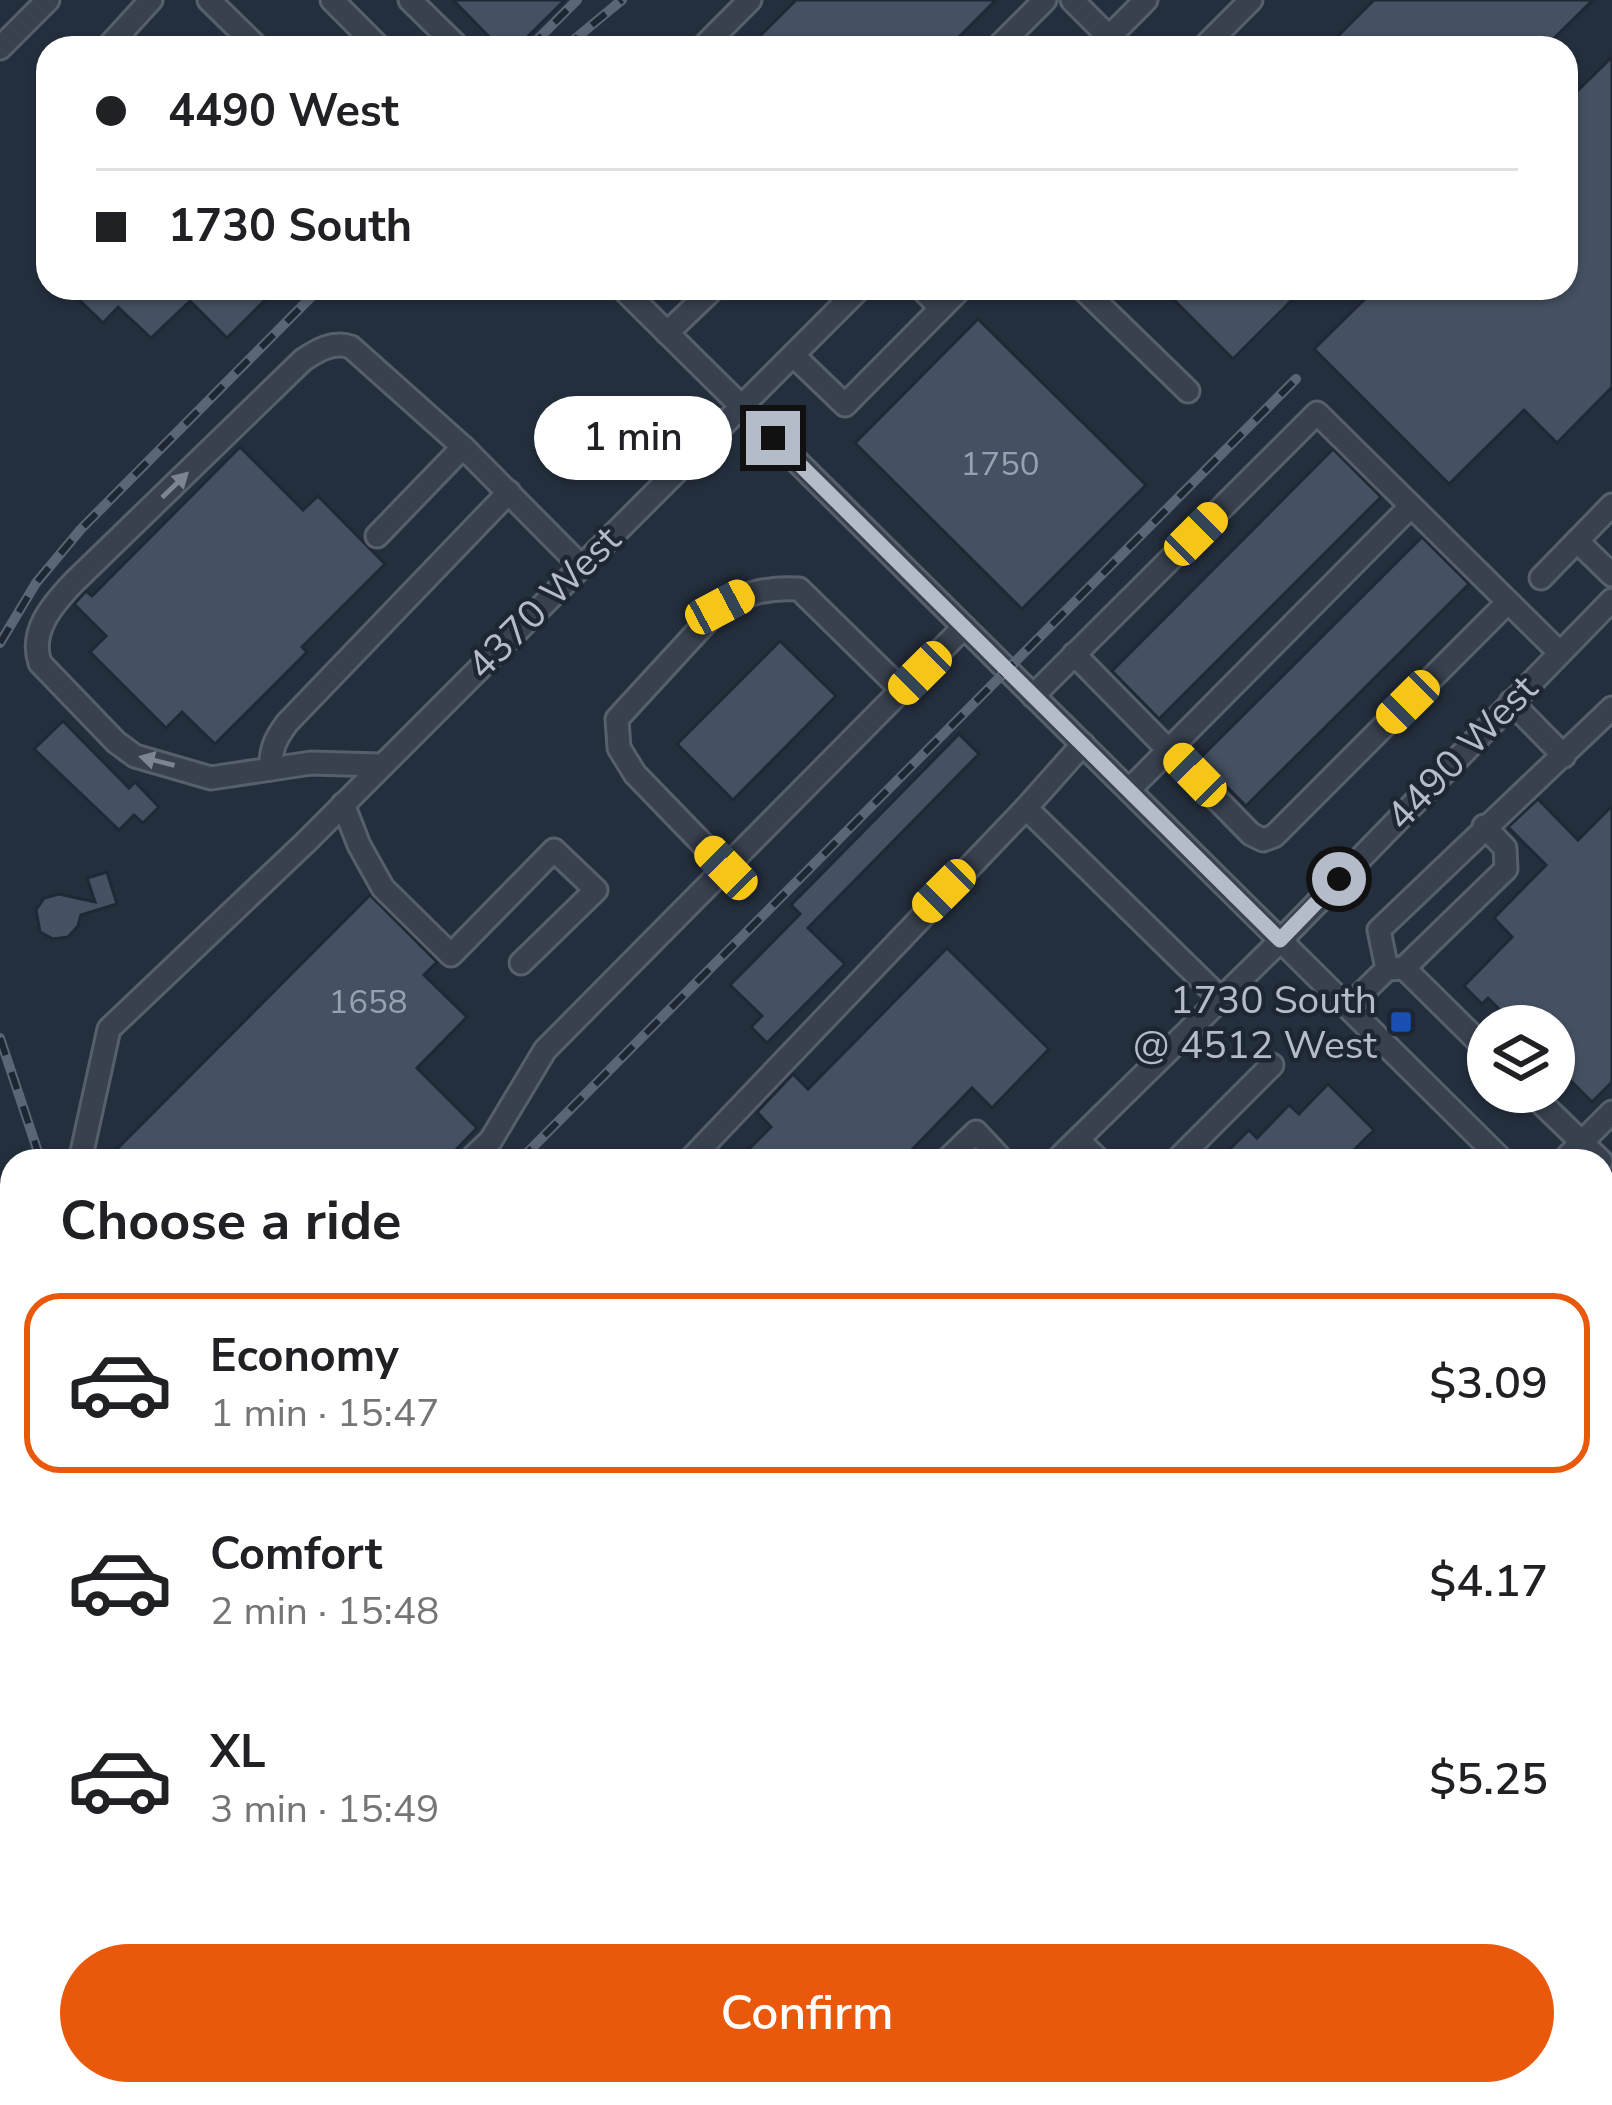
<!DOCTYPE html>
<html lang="en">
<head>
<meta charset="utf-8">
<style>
  body { margin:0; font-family:"Nunito Sans",sans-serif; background:#f2f2f2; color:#202124; height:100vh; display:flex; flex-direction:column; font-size:45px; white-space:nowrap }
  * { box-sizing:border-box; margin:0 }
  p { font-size:39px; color:#757577 }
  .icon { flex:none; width:66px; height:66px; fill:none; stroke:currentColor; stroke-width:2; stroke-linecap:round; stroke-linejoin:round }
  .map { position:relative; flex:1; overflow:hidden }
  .drawer { position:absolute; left:0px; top:1149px; width:1614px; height:957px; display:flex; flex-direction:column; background:#fff; border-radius:36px 36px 0 0; box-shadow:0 3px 9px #0004 }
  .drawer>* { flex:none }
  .banner { position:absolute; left:36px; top:36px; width:1542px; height:264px; border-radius:36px; box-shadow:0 3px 9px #0004; display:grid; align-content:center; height:264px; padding:0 60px; background:#fff }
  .tools { position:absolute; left:1467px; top:1005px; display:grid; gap:24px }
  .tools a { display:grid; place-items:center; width:108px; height:108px; border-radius:50%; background:#fff; box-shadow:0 3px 9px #0004; font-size:60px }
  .end { position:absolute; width:54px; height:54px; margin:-27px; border:15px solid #b4bcc9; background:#111; box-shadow:0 0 0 6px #111 }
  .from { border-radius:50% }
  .bubble { position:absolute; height:84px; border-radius:42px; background:#fff; box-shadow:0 3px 9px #0004; font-size:39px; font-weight:600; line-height:84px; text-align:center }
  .car { position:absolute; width:36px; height:72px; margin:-36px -18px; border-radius:15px; box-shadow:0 0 9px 3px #0007; background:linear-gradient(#f5c518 24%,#345 0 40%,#f5c518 0 76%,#345 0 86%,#f5c518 0) }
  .banner b { display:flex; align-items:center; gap:42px; height:114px; font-size:45px }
  .banner b+b { border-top:3px solid #e0e0e0 }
  .banner i { width:30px; height:30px; background:#202124 }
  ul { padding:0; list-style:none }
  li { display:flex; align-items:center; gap:36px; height:180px; margin:0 24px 18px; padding:0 36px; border:6px solid transparent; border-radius:36px }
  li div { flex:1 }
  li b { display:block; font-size:45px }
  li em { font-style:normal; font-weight:600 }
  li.selected { border-color:#ea580c }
  li>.icon { width:108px; height:108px; stroke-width:1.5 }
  h2 { padding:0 60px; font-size:54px; line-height:144px }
  .action { display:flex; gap:24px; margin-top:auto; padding:24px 60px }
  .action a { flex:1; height:138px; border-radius:72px; background:#ea580c; color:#fff; font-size:48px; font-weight:600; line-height:138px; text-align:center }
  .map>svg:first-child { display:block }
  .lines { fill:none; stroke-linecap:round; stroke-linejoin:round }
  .stream { stroke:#394c67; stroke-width:6 }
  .building { fill:#455162; stroke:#1f2835; stroke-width:3 }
  .minor-casing { stroke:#565f6c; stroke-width:27 }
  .minor { stroke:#38414e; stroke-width:21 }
  .rail-casing { stroke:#5a6575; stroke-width:10 }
  .rail { stroke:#1d2633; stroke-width:6; stroke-dasharray:18; stroke-linecap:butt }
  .oneway { fill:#7c8592 }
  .route { stroke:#b4bcc9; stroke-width:15 }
  .transit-dot { fill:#1a4fb4; stroke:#1d2633; stroke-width:4.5 }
  .labels { text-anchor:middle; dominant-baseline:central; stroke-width:9; stroke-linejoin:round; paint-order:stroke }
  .number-label { font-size:33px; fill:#98a1af }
  .street-label { font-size:39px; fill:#b4bcc9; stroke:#1d2633 }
  .poi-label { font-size:39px; fill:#b4bcc9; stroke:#1d2633; text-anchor:end }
</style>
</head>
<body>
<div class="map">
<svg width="1612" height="2105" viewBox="0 0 1612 2105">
  <rect width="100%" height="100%" fill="#242f3e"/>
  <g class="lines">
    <g class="stream">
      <polyline points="0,1577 12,1610"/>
      <polyline points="121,2105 125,2094"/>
    </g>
  </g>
  <g class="building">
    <polygon points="453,0 565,0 516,48 500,48"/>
    <polygon points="796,0 996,0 948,48 748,48"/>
    <polygon points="1374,0 1593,0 1544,48 1326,48"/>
    <polygon points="1612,57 1612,387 1557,443 1524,410 1449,484 1314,349 1376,288 1566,288 1566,102"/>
    <polygon points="67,288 277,288 227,338 190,301 151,338 118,307 103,323"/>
    <polygon points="1162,288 1304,288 1233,359"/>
    <polygon points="978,319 1146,485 1022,609 855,443"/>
    <polygon points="240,447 303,510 318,496 385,564 302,647 307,652 215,744 182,712 166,728 90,652 106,636 74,604 86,591 92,596"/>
    <polygon points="1333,449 1381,497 1159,719 1112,671"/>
    <polygon points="1422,537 1469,584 1246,806 1199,759"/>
    <polygon points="780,641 836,696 733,800 677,744"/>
    <polygon points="63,721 129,788 135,782 159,807 143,823 134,815 119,830 34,749"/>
    <polygon points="959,734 979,754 808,928 845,964 767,1043 751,1027 762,1016 730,985 800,914 791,905"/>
    <polygon points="1538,799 1578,840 1612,806 1612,1082 1592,1102 1554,1064 1554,1026 1516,1026 1488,998 1482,1004 1464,986 1512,937 1494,918 1546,865 1508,827"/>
    <polygon points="107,872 117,904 81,915 78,926 68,937 53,939 40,932 36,910 44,898 59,894 95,902 87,878"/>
    <polygon points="370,895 437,962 424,975 467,1017 417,1068 477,1128 445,1161 105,1161"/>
    <polygon points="947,948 1049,1049 992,1108 972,1088 901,1161 737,1161 771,1127 757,1112 793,1074 808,1089"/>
    <polygon points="1328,1084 1374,1130 1343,1161 1218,1161 1249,1130 1257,1138 1289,1105 1299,1114"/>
  </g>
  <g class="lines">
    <defs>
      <g id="minor">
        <polyline points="209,0 258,48"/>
        <polyline points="332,0 380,48"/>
        <polyline points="410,0 459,48"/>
        <polyline points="1072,0 1109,37"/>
        <polyline points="0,48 48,0"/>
        <polyline points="107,48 151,0"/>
        <polyline points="702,48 750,0"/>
        <polyline points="997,48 1045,0"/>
        <polyline points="1098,48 1146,0"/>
        <polyline points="1203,48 1251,0"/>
        <polyline points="622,288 1503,1161"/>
        <polyline points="921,288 941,308"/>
        <polyline points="1082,288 1188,391"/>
        <polyline points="667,333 714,288"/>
        <polyline points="793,355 845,405 961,288"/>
        <polyline points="1612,505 1577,541 1612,575"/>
        <polyline points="377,536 463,447 581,566"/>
        <polyline points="1541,578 1577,541"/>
        <polyline points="1074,654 1251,834 1263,840 1274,836 1508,602"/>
        <polyline points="1033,696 1317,413 1560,653"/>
        <polyline points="1511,702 1564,756"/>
        <polyline points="1083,744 1026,808 1221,999"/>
        <path d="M380,765L311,763L271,769C270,749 276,738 287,723L509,492"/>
        <path d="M271,769L211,778L135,756L116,742L40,663C29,631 53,604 74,582L303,360C318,350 333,341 351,347L463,447"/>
        <polyline points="1129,790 1411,506"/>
        <polyline points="343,804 359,845 383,888 451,955 554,850 596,890 521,963"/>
        <path d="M726,868L635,774L619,748L617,719L720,607C746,593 769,587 799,589L903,691"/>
        <polyline points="1404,968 1488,1051"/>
        <polyline points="1387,969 1379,930 1612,708"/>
        <polyline points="1348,1007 1387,969 1404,968 1506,869 1505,848 1484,826"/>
        <polyline points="1530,1092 1601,1161"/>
        <polyline points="1078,1140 1100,1161"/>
        <polyline points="80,1161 109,1029 306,842 860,288"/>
        <polyline points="469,1161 491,1140 545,1050 964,627"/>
        <polyline points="689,1161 1026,808"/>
        <polyline points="946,1161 976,1132 1003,1161"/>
        <polyline points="1056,1161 1280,941 1612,600"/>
        <polyline points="1176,1161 1272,1065"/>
        <polyline points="1563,1161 1612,1112"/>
        <polyline points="1602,1253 1612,1242"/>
        <polyline points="1602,1432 1612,1421"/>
        <polyline points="1602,1496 1612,1506"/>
        <polyline points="1602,2038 1612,2028"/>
        <polyline points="425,2105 432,2094"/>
        <polyline points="679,2105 689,2094"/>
        <polyline points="1535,2105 1546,2094"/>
      </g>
    </defs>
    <use href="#minor" class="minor-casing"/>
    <use href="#minor" class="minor"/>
    <defs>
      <g id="rail">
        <polyline points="529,48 577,0"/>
        <polyline points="564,48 622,0"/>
        <polyline points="0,643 36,583 81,529 320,288"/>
        <polyline points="0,1038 41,1161"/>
        <polyline points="519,1161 1296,379"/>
        <polyline points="281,2105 283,2094"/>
        <polyline points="508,2105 517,2096"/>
        <polyline points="854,2105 865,2094"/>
      </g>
    </defs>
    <use href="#rail" class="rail-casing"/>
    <use href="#rail" class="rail"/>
  </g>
  <defs><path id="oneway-solid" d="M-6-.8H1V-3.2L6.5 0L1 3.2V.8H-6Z" transform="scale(3)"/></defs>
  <g class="oneway">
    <use href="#oneway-solid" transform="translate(175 485) rotate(-44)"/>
    <use href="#oneway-solid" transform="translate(157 761) rotate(-166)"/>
  </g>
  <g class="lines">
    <polyline class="route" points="773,438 1280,940 1339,879"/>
  </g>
  <rect class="transit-dot" x="1389" y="1010" width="24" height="24" rx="6"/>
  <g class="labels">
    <g class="number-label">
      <text x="1000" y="464">1750</text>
      <text x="368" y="1002">1658</text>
    </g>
    <g class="street-label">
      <text transform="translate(544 603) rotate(-45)">4370 West</text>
      <text transform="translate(1462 753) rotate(-46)">4490 West</text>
    </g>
    <g class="poi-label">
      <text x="1377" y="1000">1730 South<tspan x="1377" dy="45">@ 4512 West</tspan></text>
    </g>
  </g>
</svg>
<div class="tools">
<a><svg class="icon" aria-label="layers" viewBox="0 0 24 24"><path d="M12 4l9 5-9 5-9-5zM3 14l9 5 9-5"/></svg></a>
</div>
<i class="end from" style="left:1339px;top:879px"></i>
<i class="end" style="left:773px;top:438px"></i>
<div class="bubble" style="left:534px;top:396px;width:198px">1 min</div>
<i class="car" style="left:1196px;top:534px;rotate:45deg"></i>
<i class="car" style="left:720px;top:607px;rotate:62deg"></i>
<i class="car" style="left:920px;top:673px;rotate:225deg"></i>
<i class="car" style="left:1408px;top:702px;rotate:225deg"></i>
<i class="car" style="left:1195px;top:775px;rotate:316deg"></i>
<i class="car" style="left:726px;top:868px;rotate:316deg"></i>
<i class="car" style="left:944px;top:891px;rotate:225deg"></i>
<div class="banner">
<b><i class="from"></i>4490 West</b>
<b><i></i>1730 South</b>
</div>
<section class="drawer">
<h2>Choose a ride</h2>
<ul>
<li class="selected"><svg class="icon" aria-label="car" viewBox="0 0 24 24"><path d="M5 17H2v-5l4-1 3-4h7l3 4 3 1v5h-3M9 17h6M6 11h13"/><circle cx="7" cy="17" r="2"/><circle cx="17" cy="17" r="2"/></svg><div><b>Economy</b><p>1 min · 15:47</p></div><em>$3.09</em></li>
<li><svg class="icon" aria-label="car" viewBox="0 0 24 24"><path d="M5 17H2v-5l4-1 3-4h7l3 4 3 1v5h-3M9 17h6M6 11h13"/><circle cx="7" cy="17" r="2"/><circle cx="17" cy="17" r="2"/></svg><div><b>Comfort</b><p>2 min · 15:48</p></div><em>$4.17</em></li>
<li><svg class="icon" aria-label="car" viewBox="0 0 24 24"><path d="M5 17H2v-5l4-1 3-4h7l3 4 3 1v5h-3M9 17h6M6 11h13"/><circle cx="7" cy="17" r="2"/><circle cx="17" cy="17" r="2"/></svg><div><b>XL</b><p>3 min · 15:49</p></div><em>$5.25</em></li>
</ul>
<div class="action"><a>Confirm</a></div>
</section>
</div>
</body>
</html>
